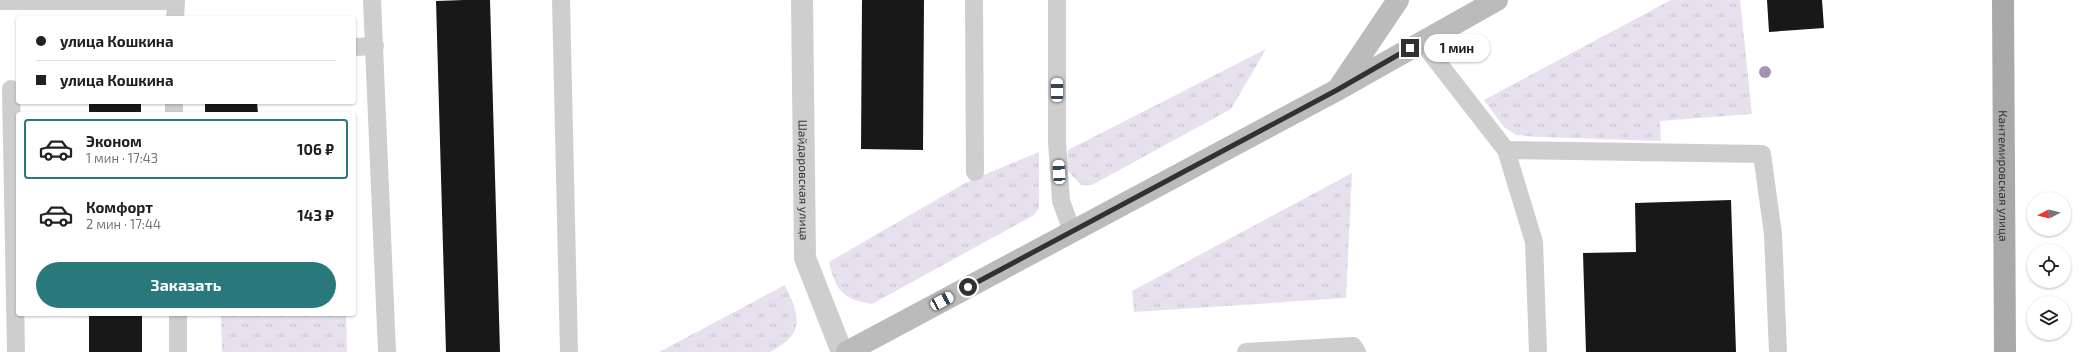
<!DOCTYPE html>
<html lang="ru">
<head>
<meta charset="utf-8">
<style>
  body { margin:0; font-family:"Exo 2",sans-serif; background:#f6f6f6; color:#202124; height:100vh; display:flex; flex-direction:column; font-size:15px; white-space:nowrap }
  * { box-sizing:border-box; margin:0 }
  p { font-size:13px; color:#757577 }
  .icon { flex:none; width:22px; height:22px; fill:none; stroke:currentColor; stroke-width:2; stroke-linecap:round; stroke-linejoin:round }
  .map { position:relative; flex:1; overflow:hidden }
  .side { position:absolute; left:16px; top:112px; width:340px; height:204px; display:flex; flex-direction:column; background:#fff; border-radius:4px; box-shadow:0 1px 3px #0004 }
  .side>* { flex:none }
  .hud { position:absolute; left:16px; top:16px; width:340px; height:88px; border-radius:4px; box-shadow:0 1px 3px #0004; display:grid; align-content:center; height:88px; padding:0 20px; background:#fff }
  .needle { width:26px; rotate:263deg }
  .tools { position:absolute; left:2027px; top:192px; display:grid; gap:8px }
  .tools a { display:grid; place-items:center; width:44px; height:44px; border-radius:50%; background:#fff; box-shadow:0 1px 3px #0004; font-size:20px }
  .end { position:absolute; width:18px; height:18px; margin:-9px; border:5px solid #313131; background:#fff; box-shadow:0 0 0 2px #fff }
  .from { border-radius:50% }
  .bubble { position:absolute; height:28px; border-radius:14px; background:#fff; box-shadow:0 1px 3px #0004; font-size:13px; font-weight:700; line-height:28px; text-align:center }
  .car { position:absolute; width:12px; height:24px; margin:-12px -6px; border-radius:5px; box-shadow:0 0 3px 1px #0007; background:linear-gradient(#fff 24%,#345 0 40%,#fff 0 76%,#345 0 86%,#fff 0) }
  .hud b { display:flex; align-items:center; gap:14px; height:38px; font-size:15px }
  .hud b+b { border-top:1px solid #e0e0e0 }
  .hud i { width:10px; height:10px; background:#202124 }
  ul { padding:7px 0 0; list-style:none }
  li { display:flex; align-items:center; gap:12px; height:60px; margin:0 8px 6px; padding:0 12px; border:2px solid transparent; border-radius:4px }
  li div { flex:1 }
  li b { display:block; font-size:15px }
  li em { font-style:normal; font-weight:700 }
  li.selected { border-color:#29797c }
  li>.icon { width:36px; height:36px; stroke-width:1.5 }
  .action { display:flex; gap:8px; margin-top:auto; padding:8px 20px }
  .action a { flex:1; height:46px; border-radius:24px; background:#29797c; color:#fff; font-size:16px; font-weight:700; line-height:46px; text-align:center }
  .map>svg:first-child { display:block }
  .grass { fill:url(#grass-tufts) }
  .building { fill:#181818 }
  .lines { fill:none; stroke-linecap:round; stroke-linejoin:round }
  .lane { stroke:#cecece; stroke-width:18 }
  .street { stroke:#cecece; stroke-width:22 }
  .secondary { stroke:#bbb; stroke-width:22 }
  .primary { stroke:#a9a9a9; stroke-width:22 }
  .tree { fill:#a594af }
  .route { stroke:#313131; stroke-width:5 }
  .labels { text-anchor:middle; dominant-baseline:central; stroke-width:4; stroke-linejoin:round; paint-order:stroke }
  .street-label { font-size:12px; fill:#313131; stroke:#fff }
</style>
</head>
<body>
<div class="map">
<svg width="2083" height="352" viewBox="0 0 2083 352">
  <defs>
    <pattern id="grass-tufts" width="24" height="20" patternUnits="userSpaceOnUse"><rect width="24" height="20" fill="#e7e0ee"/><path d="M3 7l-1-3M5 7V3M7 7l1-3M15 17l-1-3M17 17v-4M19 17l1-3" fill="none" stroke="#c7c1cd"/></pattern>
  </defs>
  <rect width="100%" height="100%" fill="#fff"/>
  <g class="grass">
    <polygon points="1671,0 1740,0 1752,114 1660,121 1661,141 1539,137 1516,135 1504,127 1484,100"/>
    <polygon points="1266,49 1231,109 1092,185 1081,185 1066,169 1068,150"/>
    <path d="M1039,152V208L1034,215L872,304C842,299 836,291 829,262L967,182Z"/>
    <polygon points="1352,173 1346,298 1134,312 1132,291"/>
    <path d="M785,285C800,317 806,333 770,352H659Z"/>
    <polygon points="221,314 346,314 347,352 222,352"/>
  </g>
  <g class="building">
    <polygon points="464,0 490,0 500,352 446,352 436,1"/>
    <polygon points="862,0 924,0 923,150 861,149"/>
    <polygon points="1767,0 1822,0 1824,28 1769,32"/>
    <rect x="89" y="102" width="52" height="12"/>
    <polygon points="205,102 257,102 258,114 205,114"/>
    <polygon points="1731,200 1736,352 1586,352 1583,253 1636,252 1635,203"/>
    <rect x="89" y="314" width="53" height="38"/>
  </g>
  <g class="lines">
    <g class="lane">
      <polyline points="372,0 387,352"/>
      <polyline points="561,0 569,352"/>
      <polyline points="974,0 975,172"/>
      <polyline points="1057,0 1057,142 1061,201 1072,231"/>
      <polyline points="0,1 176,1 175,18"/>
      <polyline points="1422,42 1506,150"/>
      <polyline points="354,47 375,46"/>
      <polyline points="11,89 16,352"/>
      <polyline points="174,102 174,114"/>
      <polyline points="178,314 178,352"/>
      <polyline points="1246,352 1353,346 1357,352"/>
      <polyline points="1538,352 1534,242 1506,150 1762,154 1773,234 1778,352"/>
    </g>
    <path class="street" id="s1" d="M802,0L805,258L842,352"/>
    <g class="secondary">
      <polyline points="1340,86 1398,0"/>
      <polyline points="847,352 1337,90 1497,0"/>
    </g>
    <path class="primary" id="s2" d="M2003,0L2005,352"/>
  </g>
  <circle class="tree" cx="1765" cy="72" r="6"/>
  <g class="lines">
    <polyline class="route" points="968,287 1337,90 1410,48"/>
  </g>
  <g class="labels">
    <g class="street-label">
      <text stroke="none"><textPath href="#s2" startOffset="176">Кантемировская улица</textPath></text>
      <text stroke="none"><textPath href="#s1" startOffset="180">Шайдаровская улица</textPath></text>
    </g>
  </g>
</svg>
<div class="tools">
<a><svg class="needle" viewBox="-14 -14 28 28"><path d="M0-13l5 13h-10z" fill="#e53935"/><path d="M0 13l5-13h-10z" fill="#757577"/></svg></a>
<a><svg class="icon" aria-label="locate" viewBox="0 0 24 24"><circle cx="12" cy="12" r="6"/><path d="M12 2v4M12 18v4M2 12h4M18 12h4"/></svg></a>
<a><svg class="icon" aria-label="layers" viewBox="0 0 24 24"><path d="M12 4l9 5-9 5-9-5zM3 14l9 5 9-5"/></svg></a>
</div>
<i class="end from" style="left:968px;top:287px"></i>
<i class="end" style="left:1410px;top:48px"></i>
<div class="bubble" style="left:1424px;top:34px;width:66px">1 мин</div>
<i class="car" style="left:1057px;top:90px;rotate:0deg"></i>
<i class="car" style="left:1059px;top:172px;rotate:357deg"></i>
<i class="car" style="left:942px;top:301px;rotate:62deg"></i>
<div class="hud">
<b><i class="from"></i>улица Кошкина</b>
<b><i></i>улица Кошкина</b>
</div>
<section class="side">
<ul>
<li class="selected"><svg class="icon" aria-label="car" viewBox="0 0 24 24"><path d="M5 17H2v-5l4-1 3-4h7l3 4 3 1v5h-3M9 17h6M6 11h13"/><circle cx="7" cy="17" r="2"/><circle cx="17" cy="17" r="2"/></svg><div><b>Эконом</b><p>1 мин · 17:43</p></div><em>106 ₽</em></li>
<li><svg class="icon" aria-label="car" viewBox="0 0 24 24"><path d="M5 17H2v-5l4-1 3-4h7l3 4 3 1v5h-3M9 17h6M6 11h13"/><circle cx="7" cy="17" r="2"/><circle cx="17" cy="17" r="2"/></svg><div><b>Комфорт</b><p>2 мин · 17:44</p></div><em>143 ₽</em></li>
</ul>
<div class="action"><a>Заказать</a></div>
</section>
</div>
</body>
</html>
